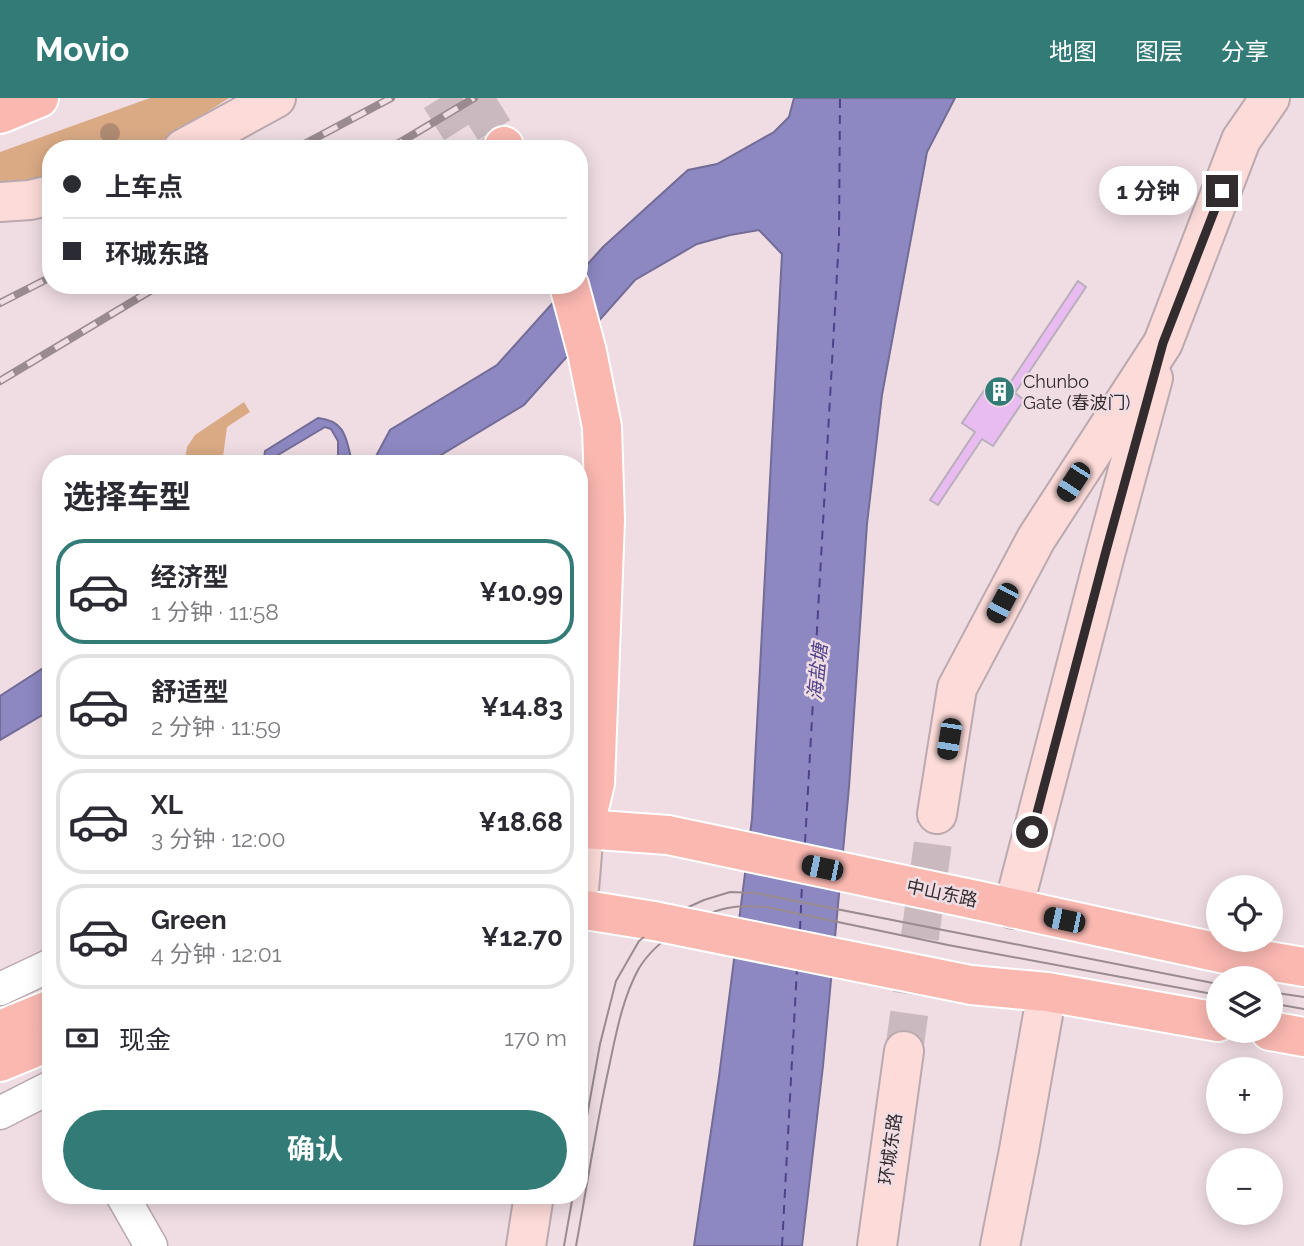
<!DOCTYPE html>
<html lang="zh">
<head>
<meta charset="utf-8">
<style>
  body { margin:0; font-family:Raleway,"Noto Sans SC",sans-serif; background:#f7f7f7; color:#2b2b33; height:100vh; display:flex; flex-direction:column; font-size:26px; white-space:nowrap }
  * { box-sizing:border-box; margin:0 }
  p { font-size:23px; color:#7c7c81 }
  .icon { flex:none; width:38px; height:38px; fill:none; stroke:currentColor; stroke-width:2; stroke-linecap:round; stroke-linejoin:round }
  .map { position:relative; flex:1; overflow:hidden }
  .drawer { position:absolute; left:42px; top:357px; width:546px; height:749px; display:flex; flex-direction:column; background:#fff; border-radius:28px; box-shadow:0 4px 18px #0003 }
  .drawer>* { flex:none }
  .top-card { position:absolute; left:42px; top:42px; width:546px; height:154px; border-radius:28px; box-shadow:0 4px 18px #0003; display:grid; align-content:center; height:154px; padding:0 21px; background:#fff }
  .fabs { position:absolute; left:1206px; top:777px; display:grid; gap:14px }
  .fabs a { display:grid; place-items:center; width:77px; height:77px; border-radius:50%; background:#fff; box-shadow:0 4px 18px #0003; font-size:35px }
  .end { position:absolute; width:32px; height:32px; margin:-16px; border:9px solid #332c2f; background:#fff; box-shadow:0 0 0 4px #fff }
  .from { border-radius:50% }
  .bubble { position:absolute; height:49px; border-radius:24px; background:#fff; box-shadow:0 4px 18px #0003; font-size:23px; font-weight:700; line-height:49px; text-align:center }
  .car { position:absolute; width:21px; height:42px; margin:-21px -10px; border-radius:9px; box-shadow:0 0 5px 2px #0007; background:linear-gradient(#222 24%,#8ab4d8 0 40%,#222 0 76%,#8ab4d8 0 86%,#222 0) }
  .top-card b { display:flex; align-items:center; gap:24px; height:66px; font-size:26px }
  .top-card b+b { border-top:2px solid #e1e1e2 }
  .top-card i { width:18px; height:18px; background:#2b2b33 }
  ul { padding:0; list-style:none }
  li { display:flex; align-items:center; gap:21px; height:105px; margin:0 14px 10px; padding:0 7px; border:4px solid #e1e1e2; border-radius:28px }
  li div { flex:1 }
  li b { display:block; font-size:26px }
  li em { font-style:normal; font-weight:700 }
  li.on { border-color:#337b76 }
  li>.icon { width:63px; height:63px; stroke-width:1.5 }
  h2 { padding:0 21px; font-size:32px; line-height:84px }
  .pay { display:flex; align-items:center; gap:18px; height:77px; padding:0 21px; font-size:26px }
  .pay p { margin-inline-start:auto }
  .button { display:flex; gap:14px; margin-top:auto; padding:14px 21px }
  .button a { flex:1; height:80px; border-radius:42px; background:#337b76; color:#fff; font-size:28px; font-weight:700; line-height:80px; text-align:center }
  header { display:flex; align-items:center; gap:42px; box-sizing:border-box; height:98px; padding:0 35px; background:#337b76; color:#fff }
  header strong { font-size:33px }
  nav { display:flex; gap:38px; margin-inline-start:auto; font-size:24px }
  .map>svg:first-child { display:block }
  .green { fill:#daaa85 }
  .water { fill:#8d88c2; stroke:#726c96; stroke-width:2 }
  .lines { fill:none; stroke-linecap:round; stroke-linejoin:round }
  .ferry { stroke:#4e428a; stroke-width:2; stroke-dasharray:9 7; stroke-linecap:butt }
  .building { fill:#e8bcf0; stroke:#b9aebb; stroke-width:2 }
  .secondary-tunnel { stroke:#cabac0; stroke-width:38; stroke-dasharray:38 19; stroke-linecap:butt }
  .primary-tunnel { stroke:#cabac0; stroke-width:38; stroke-dasharray:38 19; stroke-linecap:butt }
  .street-casing { stroke:#baa9af; stroke-width:35 }
  .secondary-casing { stroke:#baa9af; stroke-width:42 }
  .primary-casing { stroke:#fff; stroke-width:42 }
  .street { stroke:#fff; stroke-width:32 }
  .secondary { stroke:#fcdbd8; stroke-width:38 }
  .primary { stroke:#fab8b1; stroke-width:38 }
  .tram { stroke:#998b90; stroke-width:2 }
  .rail-casing { stroke:#998b90; stroke-width:8 }
  .rail { stroke:#f0dde4; stroke-width:5; stroke-dasharray:16; stroke-linecap:butt }
  .primary-bridge-casing { stroke:#fff; stroke-width:42; stroke-linecap:butt }
  .primary-bridge { stroke:#fab8b1; stroke-width:38 }
  .tree { fill:#b08c74 }
  .route { stroke:#332c2f; stroke-width:9 }
  .labels { text-anchor:middle; dominant-baseline:central; stroke-width:5; stroke-linejoin:round; paint-order:stroke }
  .poi-label { font-size:18px; fill:#332c2f; stroke:#f0dde4; text-anchor:start }
  .street-label { font-size:18px; fill:#332c2f; stroke:#f0dde4 }
  .water-label { font-size:19px; font-style:italic; fill:#4e428a; stroke:#f0dde4 }
</style>
</head>
<body>
<header>
<strong>Movio</strong>
<nav><a>地图</a><a>图层</a><a>分享</a></nav>
</header>
<div class="map">
<svg width="1304" height="1148" viewBox="0 0 1304 1148">
  <rect width="100%" height="100%" fill="#f0dde4"/>
  <g class="green">
    <polygon points="150,0 229,0 162,43 141,51 51,51 51,82 0,95 0,54"/>
    <polygon points="244,304 250,314 227,329 222,366 184,366 187,349 195,337"/>
  </g>
  <g class="water">
    <polygon points="794,0 955,0 927,54 882,297 867,426 849,689 823,968 802,1148 694,1148 719,979 752,721 782,156 759,132 730,137 697,146 635,182 524,307 426,366 364,366 375,360 390,332 497,267 603,149 688,72 717,66 774,34 789,19"/>
    <path d="M318,320C347,323 346,342 352,364L355,366H338V343L331,331L325,329L273,360L272,366H263L265,353Z"/>
    <polygon points="51,565 51,612 0,642 0,598"/>
  </g>
  <g class="lines">
    <g class="ferry">
      <polyline points="805,745 839,140 840,0"/>
      <polyline points="800,832 802,786"/>
      <polyline points="782,1148 797,870"/>
    </g>
  </g>
  <polygon class="building" points="1078,183 1086,189 1015,295 1024,302 993,348 982,341 938,407 930,402 975,334 962,325 991,282 1006,291"/>
  <g class="lines">
    <polyline class="secondary-tunnel" points="904,953 937,716"/>
    <g class="primary-tunnel">
      <polyline points="440,0 472,51"/>
      <polyline points="474,0 504,48"/>
    </g>
    <defs>
      <g id="street">
        <polyline points="0,891 51,867"/>
        <polyline points="0,1015 51,989"/>
        <polyline points="122,1097 151,1148"/>
      </g>
      <g id="secondary">
        <polyline points="183,51 276,0"/>
        <polyline points="0,104 30,102 51,97"/>
        <polyline points="937,716 957,590 1036,441 1163,245 1241,42 1270,0"/>
        <polyline points="579,792 584,731"/>
        <polyline points="1013,811 1106,453 1153,280"/>
        <polyline points="526,1148 534,1097"/>
        <polyline points="877,1148 904,953"/>
        <polyline points="1000,1148 1019,1052 1047,894"/>
      </g>
      <g id="primary">
        <polyline points="0,16 39,0"/>
        <polyline points="504,48 505,51"/>
        <polyline points="569,187 587,254 602,329 605,422 595,685 584,731"/>
        <polyline points="579,732 584,731 668,737"/>
        <polyline points="976,802 1220,855 1304,869"/>
        <polyline points="579,811 654,823"/>
        <polyline points="971,887 1047,894 1218,924"/>
        <polyline points="0,932 51,911"/>
        <polyline points="1270,933 1304,939"/>
        <polyline points="0,964 51,943"/>
      </g>
    </defs>
    <use href="#street" class="street-casing"/>
    <use href="#secondary" class="secondary-casing"/>
    <use href="#primary" class="primary-casing"/>
    <use href="#street" class="street"/>
    <use href="#secondary" class="secondary"/>
    <use href="#primary" class="primary"/>
    <g class="tram">
      <polyline points="1270,894 1304,899"/>
      <polyline points="1270,905 1304,911"/>
      <polyline points="579,1062 600,946 616,883 639,843 673,816 704,802 730,794 755,795 1218,886"/>
      <polyline points="564,1148 573,1097"/>
      <path d="M576,1148C587,1088 596,1028 609,969C616,936 622,902 638,872C655,842 701,813 734,809C744,807 755,809 766,809L948,847L1218,897"/>
    </g>
    <defs>
      <g id="rail">
        <polyline points="295,51 391,0"/>
        <polyline points="389,51 474,0"/>
        <polyline points="0,205 51,179"/>
        <polyline points="0,283 160,187"/>
      </g>
    </defs>
    <use href="#rail" class="rail-casing"/>
    <use href="#rail" class="rail"/>
    <defs>
      <g id="primary-bridge">
        <polyline points="668,737 976,802"/>
        <polyline points="654,823 971,887"/>
      </g>
    </defs>
    <use href="#primary-bridge" class="primary-bridge-casing"/>
    <use href="#primary-bridge" class="primary-bridge"/>
  </g>
  <circle class="tree" cx="110" cy="35" r="10"/>
  <g class="lines">
    <polyline class="route" points="1032,734 1106,453 1163,245 1222,93"/>
  </g>
  <defs>
    <symbol id="building-disc" viewBox="-11 -11 22 22"><circle r="9.5" fill="#337b76" stroke="#f0dde4"/><path d="M-4-6H4V6H1V3H-1V6H-4ZM-2.5-4.3h1.7v1.8h-1.7ZM.8-4.3h1.7v1.8H.8ZM-2.5-1h1.7V.8h-1.7ZM.8-1h1.7V.8H.8Z" fill="#fff"/></symbol>
  </defs>
  <g fill-rule="evenodd">
    <use href="#building-disc" x="982" y="276" width="35" height="35"/>
  </g>
  <g class="labels">
    <g class="poi-label">
      <text x="1023" y="283">Chunbo<tspan x="1023" dy="21">Gate (春波门)</tspan></text>
    </g>
    <g class="street-label">
      <text transform="translate(942 795) rotate(12)">中山东路</text>
      <text transform="translate(890 1051) rotate(-82)">环城东路</text>
    </g>
    <g class="water-label">
      <text transform="translate(817 574) rotate(-84)">海盐塘</text>
    </g>
  </g>
</svg>
<div class="fabs">
<a><svg class="icon" aria-label="locate" viewBox="0 0 24 24"><circle cx="12" cy="12" r="6"/><path d="M12 2v4M12 18v4M2 12h4M18 12h4"/></svg></a>
<a><svg class="icon" aria-label="layers" viewBox="0 0 24 24"><path d="M12 4l9 5-9 5-9-5zM3 14l9 5 9-5"/></svg></a>
<a>+</a>
<a>−</a>
</div>
<i class="end from" style="left:1032px;top:734px"></i>
<i class="end" style="left:1222px;top:93px"></i>
<div class="bubble" style="left:1099px;top:68px;width:98px">1 分钟</div>
<i class="car" style="left:1073px;top:384px;rotate:213deg"></i>
<i class="car" style="left:1002px;top:505px;rotate:208deg"></i>
<i class="car" style="left:949px;top:641px;rotate:189deg"></i>
<i class="car" style="left:822px;top:770px;rotate:282deg"></i>
<i class="car" style="left:1064px;top:822px;rotate:282deg"></i>
<div class="top-card">
<b><i class="from"></i>上车点</b>
<b><i></i>环城东路</b>
</div>
<section class="drawer">
<h2>选择车型</h2>
<ul>
<li class="on"><svg class="icon" aria-label="car" viewBox="0 0 24 24"><path d="M5 17H2v-5l4-1 3-4h7l3 4 3 1v5h-3M9 17h6M6 11h13"/><circle cx="7" cy="17" r="2"/><circle cx="17" cy="17" r="2"/></svg><div><b>经济型</b><p>1 分钟 · 11:58</p></div><em>¥10.99</em></li>
<li><svg class="icon" aria-label="car" viewBox="0 0 24 24"><path d="M5 17H2v-5l4-1 3-4h7l3 4 3 1v5h-3M9 17h6M6 11h13"/><circle cx="7" cy="17" r="2"/><circle cx="17" cy="17" r="2"/></svg><div><b>舒适型</b><p>2 分钟 · 11:59</p></div><em>¥14.83</em></li>
<li><svg class="icon" aria-label="car" viewBox="0 0 24 24"><path d="M5 17H2v-5l4-1 3-4h7l3 4 3 1v5h-3M9 17h6M6 11h13"/><circle cx="7" cy="17" r="2"/><circle cx="17" cy="17" r="2"/></svg><div><b>XL</b><p>3 分钟 · 12:00</p></div><em>¥18.68</em></li>
<li><svg class="icon" aria-label="car" viewBox="0 0 24 24"><path d="M5 17H2v-5l4-1 3-4h7l3 4 3 1v5h-3M9 17h6M6 11h13"/><circle cx="7" cy="17" r="2"/><circle cx="17" cy="17" r="2"/></svg><div><b>Green</b><p>4 分钟 · 12:01</p></div><em>¥12.70</em></li>
</ul>
<div class="pay"><svg class="icon" aria-label="cash" viewBox="0 0 24 24"><path d="M3 7h18v10H3z"/><circle cx="12" cy="12" r="2"/></svg>现金<p>170 m</p></div>
<div class="button"><a>确认</a></div>
</section>
</div>
</body>
</html>
